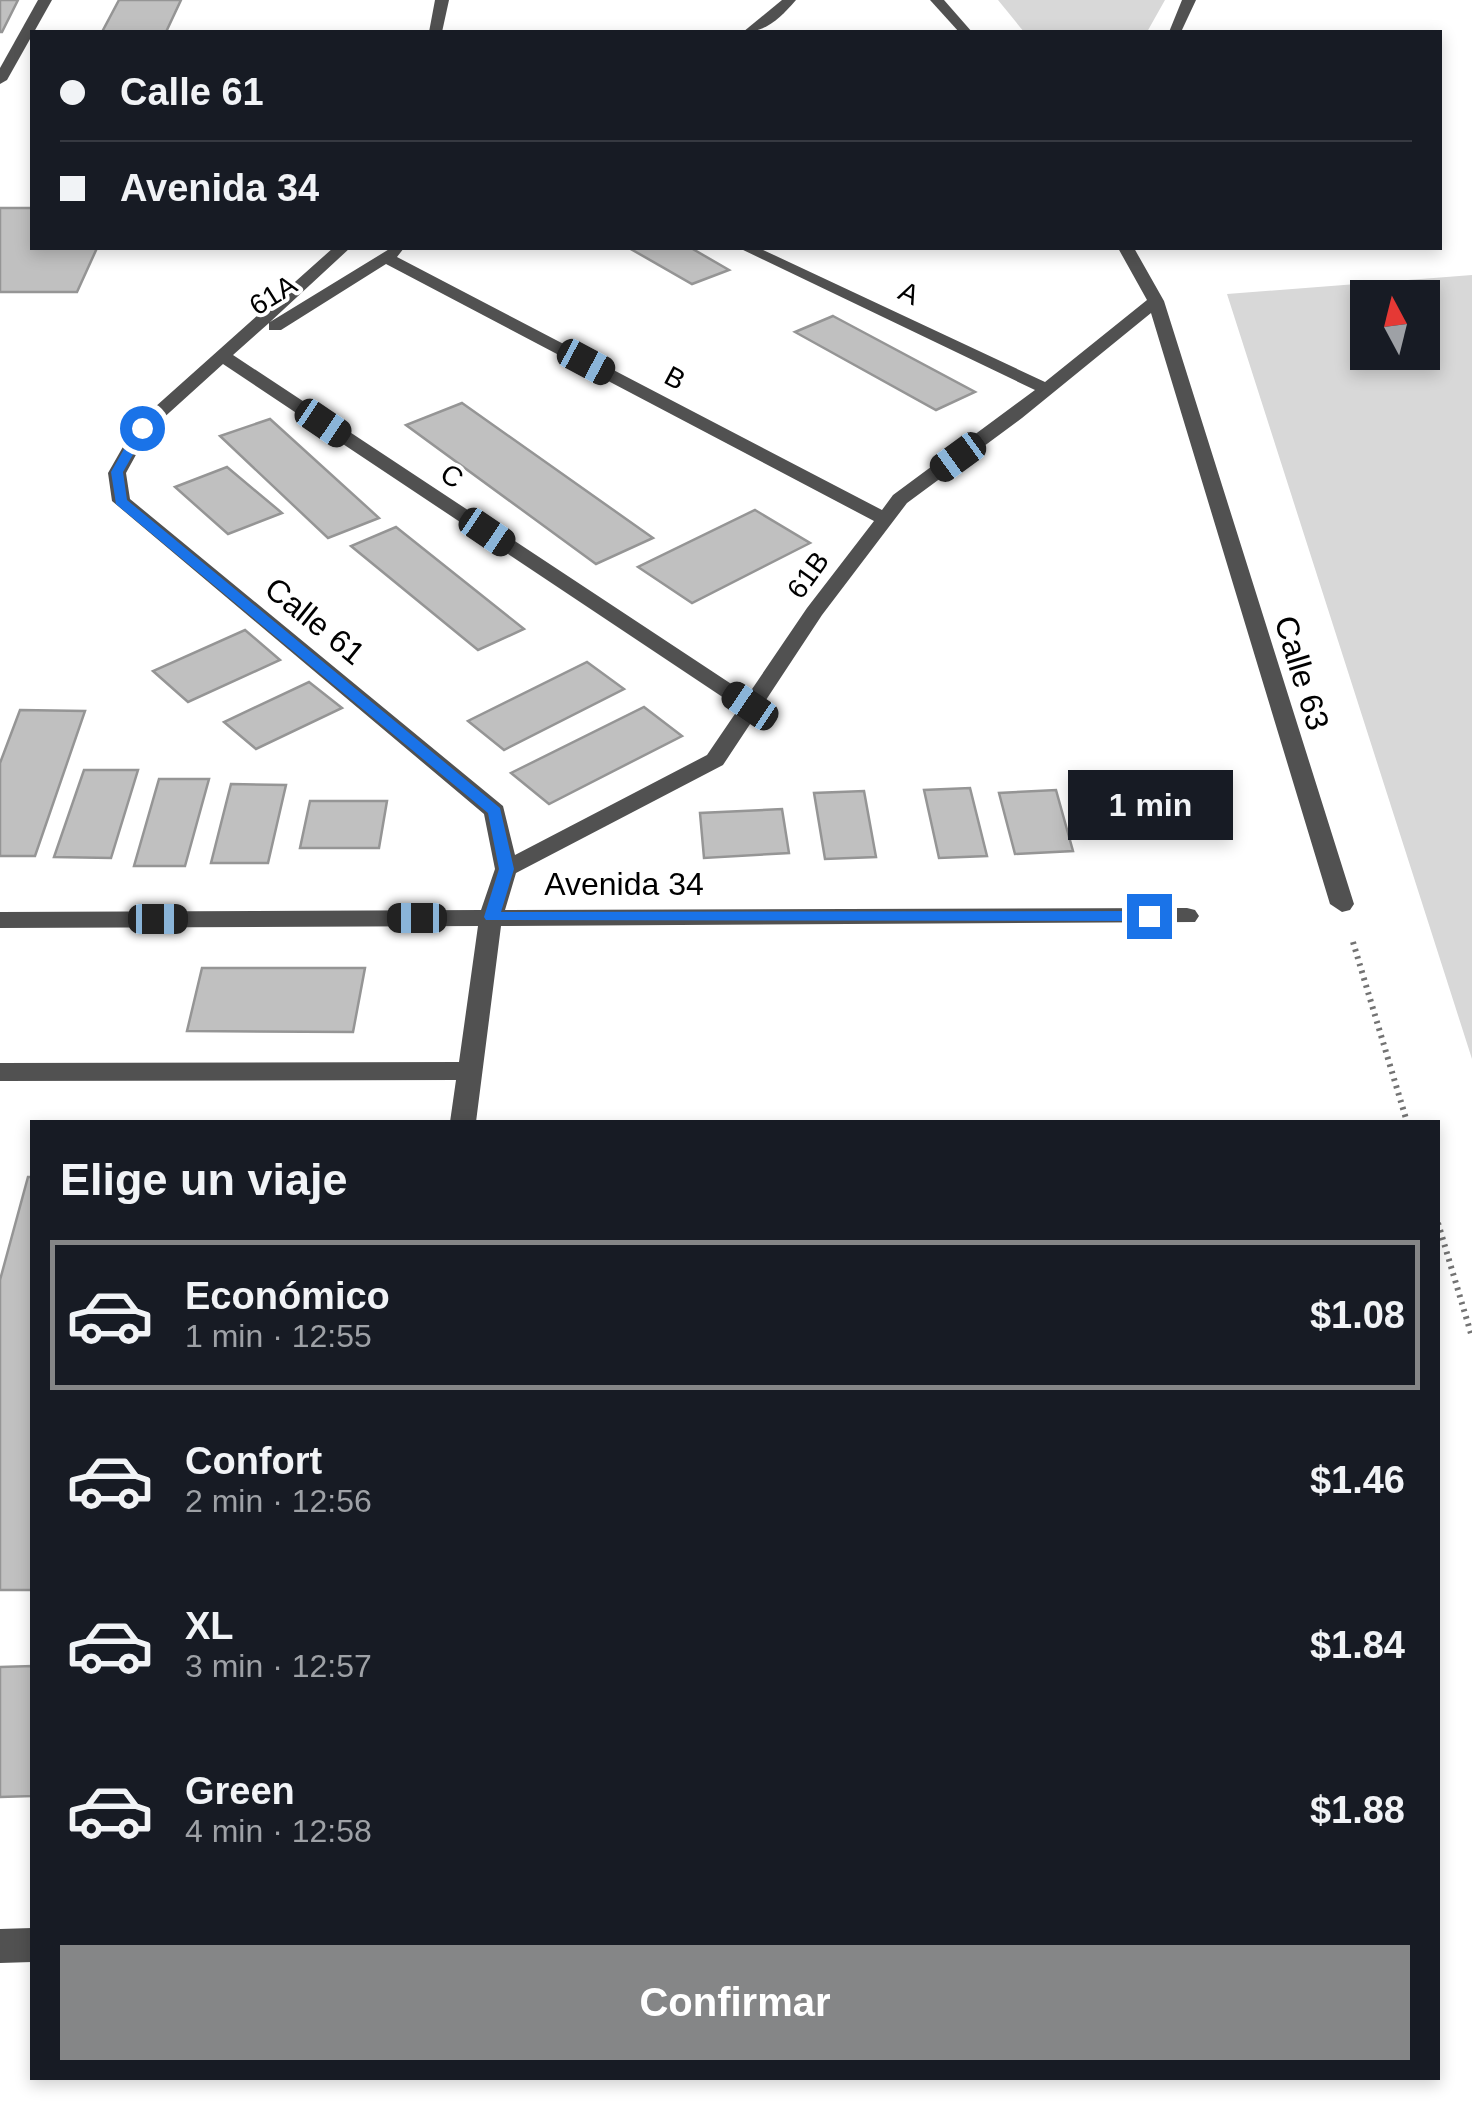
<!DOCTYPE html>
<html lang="es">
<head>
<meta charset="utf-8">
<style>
  body { margin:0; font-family:Helvetica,sans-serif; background:#242831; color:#f1f3f6; height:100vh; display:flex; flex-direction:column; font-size:38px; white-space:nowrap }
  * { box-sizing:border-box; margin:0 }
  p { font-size:32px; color:#9ea1a6 }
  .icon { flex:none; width:55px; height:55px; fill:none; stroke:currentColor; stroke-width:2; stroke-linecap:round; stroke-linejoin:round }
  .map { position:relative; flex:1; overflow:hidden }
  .drawer { position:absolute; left:30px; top:1120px; width:1410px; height:960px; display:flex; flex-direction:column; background:#171b24; border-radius:0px; box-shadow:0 5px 15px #0003 }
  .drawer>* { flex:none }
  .banner { position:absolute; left:30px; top:30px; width:1412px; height:220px; border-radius:0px; box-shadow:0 5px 15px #0003; display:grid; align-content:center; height:220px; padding:0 30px; background:#171b24 }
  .needle { width:65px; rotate:353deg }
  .tools { position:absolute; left:1350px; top:280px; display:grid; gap:20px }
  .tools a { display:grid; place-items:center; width:90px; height:90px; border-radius:0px; background:#171b24; box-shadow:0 5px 15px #0003; font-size:50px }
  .end { position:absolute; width:45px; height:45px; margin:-22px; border:12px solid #1a73e8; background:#fff; box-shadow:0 0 0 5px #fff }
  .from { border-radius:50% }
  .bubble { position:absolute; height:70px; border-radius:0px; background:#171b24; box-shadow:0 5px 15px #0003; font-size:32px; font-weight:800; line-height:70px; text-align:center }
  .car { position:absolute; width:30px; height:60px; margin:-30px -15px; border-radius:12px; box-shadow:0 0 8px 2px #0007; background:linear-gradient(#222 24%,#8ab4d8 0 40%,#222 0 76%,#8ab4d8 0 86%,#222 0) }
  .banner b { display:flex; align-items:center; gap:35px; height:95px; font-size:38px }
  .banner b+b { border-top:2px solid #363941 }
  .banner i { width:25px; height:25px; background:#f1f3f6 }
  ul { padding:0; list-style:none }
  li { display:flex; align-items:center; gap:30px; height:150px; margin:0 20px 15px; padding:0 10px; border:5px solid transparent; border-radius:0px }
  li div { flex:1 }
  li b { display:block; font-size:38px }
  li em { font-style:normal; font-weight:800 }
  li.on { border-color:#858687 }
  li>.icon { width:90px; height:90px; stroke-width:1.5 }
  h2 { padding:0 30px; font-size:45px; line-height:120px }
  .cta { display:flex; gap:20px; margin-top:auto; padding:20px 30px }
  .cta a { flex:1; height:115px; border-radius:0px; background:#858687; color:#fff; font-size:40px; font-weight:800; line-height:115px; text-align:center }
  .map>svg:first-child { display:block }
  .green { fill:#d8d8d8; fill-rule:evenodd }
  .building { fill:#c0c0c0; stroke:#959595; stroke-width:2.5 }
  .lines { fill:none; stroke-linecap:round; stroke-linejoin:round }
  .path { stroke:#737373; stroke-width:6; stroke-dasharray:2.5 5; stroke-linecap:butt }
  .minor { fill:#515151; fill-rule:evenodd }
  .route { fill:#1a73e8 }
  .labels { text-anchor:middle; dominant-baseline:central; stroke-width:8; stroke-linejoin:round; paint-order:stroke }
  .far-street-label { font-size:28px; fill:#000; stroke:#fff }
  .street-label { font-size:32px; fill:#000; stroke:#fff }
</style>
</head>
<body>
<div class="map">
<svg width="1472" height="2112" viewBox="0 0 1472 2112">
  <rect width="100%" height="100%" fill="#fff"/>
  <g class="green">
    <polygon points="998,0 1165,0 1147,32 1024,32"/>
    <path d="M1472,275V1059L1227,294ZM1368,298H1422V352H1368Z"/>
  </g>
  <g class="building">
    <polygon points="0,0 18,0 2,32 0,32"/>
    <polygon points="119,0 181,0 166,32 102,32"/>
    <polygon points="0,208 32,208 32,248 97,248 77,292 0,292"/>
    <polygon points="629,248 691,248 729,270 692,284"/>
    <polygon points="833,316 975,392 936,410 795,332"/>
    <polygon points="462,403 653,538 596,564 406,425"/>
    <polygon points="270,419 379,518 328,538 220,436"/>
    <polygon points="227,467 282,513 228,534 175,487"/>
    <polygon points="755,510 810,543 692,603 638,567"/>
    <polygon points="396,527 524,629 478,650 351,546"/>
    <polygon points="245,630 280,660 188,702 153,671"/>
    <polygon points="587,662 624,689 504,750 468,721"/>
    <polygon points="309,682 342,708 256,749 224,722"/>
    <polygon points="644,707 682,736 549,804 511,773"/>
    <polygon points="20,710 85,711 35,856 0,856 0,763"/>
    <polygon points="84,770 138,770 111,858 54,857"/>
    <polygon points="159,779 209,779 185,866 134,866"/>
    <polygon points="231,784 286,785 268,863 211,863"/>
    <polygon points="970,788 987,856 939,858 924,790"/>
    <polygon points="1056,790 1073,851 1015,854 999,793"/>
    <polygon points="864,791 876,857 825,859 814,793"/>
    <polygon points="310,801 387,801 379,848 300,848"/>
    <polygon points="782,809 789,853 704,858 700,813"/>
    <polygon points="202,968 365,968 353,1032 187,1031"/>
    <polygon points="28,1177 32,1177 32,1584 31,1590 0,1590 0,1280"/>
    <polygon points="32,1666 32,1796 0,1797 0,1667"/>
  </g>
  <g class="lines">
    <g class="path">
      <polyline points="1353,942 1407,1122"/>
      <polyline points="1438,1223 1472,1337"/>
    </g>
    <g class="minor">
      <polygon points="38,0 52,0 7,80 0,84 0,68"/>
      <polygon points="435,0 449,0 442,32 429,32"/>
      <path d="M782,0H796C780,18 767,32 743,32Z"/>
      <polygon points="930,0 944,0 972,32 959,32"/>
      <polygon points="1182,0 1196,0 1181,32 1169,32"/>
      <path d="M333,248H350L270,322L391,248H404L397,257L882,510L893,495L1035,390L739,248H759L1045,382L1147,300L1118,248H1134L1164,301L1354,904L1350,910L1342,912L1330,904L1151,313L1022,418L907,503L822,615L723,765L516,873L505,910L1187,908L1195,910L1199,916L1195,922L501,926L476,1122H450L456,1080L0,1081V1063L459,1062L478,926L0,928V912L481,910L495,869L484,814L112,501L108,473L136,424ZM386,264L874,521L807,608L748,695L233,355L269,323V330H281ZM223,364L739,708L707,755L515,855L503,806L130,499L126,473L149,431Z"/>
      <polygon points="32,1928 32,1962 0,1963 0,1929"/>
    </g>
  </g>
  <polygon class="route" points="142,424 148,428 123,472 127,500 500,808 514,869 501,912 1149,911 1156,916 1149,921 486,920 484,917 499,869 488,813 116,504 111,472 136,428"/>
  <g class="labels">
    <g class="far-street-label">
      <text transform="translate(909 293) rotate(25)">A</text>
      <text transform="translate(273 295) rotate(-32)">61A</text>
      <text transform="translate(675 378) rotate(28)">B</text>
      <text transform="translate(452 476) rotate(34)">C</text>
      <text transform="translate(808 575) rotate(-54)">61B</text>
    </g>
    <g class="street-label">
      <text transform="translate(315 621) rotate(39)">Calle 61</text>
      <text transform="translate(1302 673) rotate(73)">Calle 63</text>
      <text x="624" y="884">Avenida 34</text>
    </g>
  </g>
</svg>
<div class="tools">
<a><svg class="needle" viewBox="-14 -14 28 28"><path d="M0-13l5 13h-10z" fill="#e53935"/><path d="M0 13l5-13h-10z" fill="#9ea1a6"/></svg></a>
</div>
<i class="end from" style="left:142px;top:428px"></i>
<i class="end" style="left:1149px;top:916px"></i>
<div class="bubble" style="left:1068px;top:770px;width:165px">1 min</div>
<i class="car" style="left:586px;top:362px;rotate:118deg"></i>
<i class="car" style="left:323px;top:423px;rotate:124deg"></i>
<i class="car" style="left:958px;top:457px;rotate:234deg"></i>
<i class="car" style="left:487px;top:532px;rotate:124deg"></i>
<i class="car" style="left:750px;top:706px;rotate:304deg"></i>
<i class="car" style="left:417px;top:918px;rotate:270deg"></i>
<i class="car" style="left:158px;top:919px;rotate:90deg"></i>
<div class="banner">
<b><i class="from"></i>Calle 61</b>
<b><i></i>Avenida 34</b>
</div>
<section class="drawer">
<h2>Elige un viaje</h2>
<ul>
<li class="on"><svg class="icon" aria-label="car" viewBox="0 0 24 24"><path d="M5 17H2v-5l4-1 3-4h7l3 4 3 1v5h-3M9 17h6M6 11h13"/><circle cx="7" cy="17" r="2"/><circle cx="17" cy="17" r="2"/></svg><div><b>Económico</b><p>1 min · 12:55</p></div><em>$1.08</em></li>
<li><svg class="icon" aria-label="car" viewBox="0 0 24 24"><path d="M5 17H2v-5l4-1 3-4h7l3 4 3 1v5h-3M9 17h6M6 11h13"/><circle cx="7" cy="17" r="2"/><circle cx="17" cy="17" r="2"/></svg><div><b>Confort</b><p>2 min · 12:56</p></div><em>$1.46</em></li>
<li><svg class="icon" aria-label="car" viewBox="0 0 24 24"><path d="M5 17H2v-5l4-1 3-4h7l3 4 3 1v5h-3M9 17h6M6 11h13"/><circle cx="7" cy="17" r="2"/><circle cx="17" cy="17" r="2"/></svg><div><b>XL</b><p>3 min · 12:57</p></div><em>$1.84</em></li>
<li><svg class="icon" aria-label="car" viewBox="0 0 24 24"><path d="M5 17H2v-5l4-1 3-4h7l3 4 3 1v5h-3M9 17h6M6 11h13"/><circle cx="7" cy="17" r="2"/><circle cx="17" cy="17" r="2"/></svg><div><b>Green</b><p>4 min · 12:58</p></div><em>$1.88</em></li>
</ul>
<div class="cta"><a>Confirmar</a></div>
</section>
</div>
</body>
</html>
